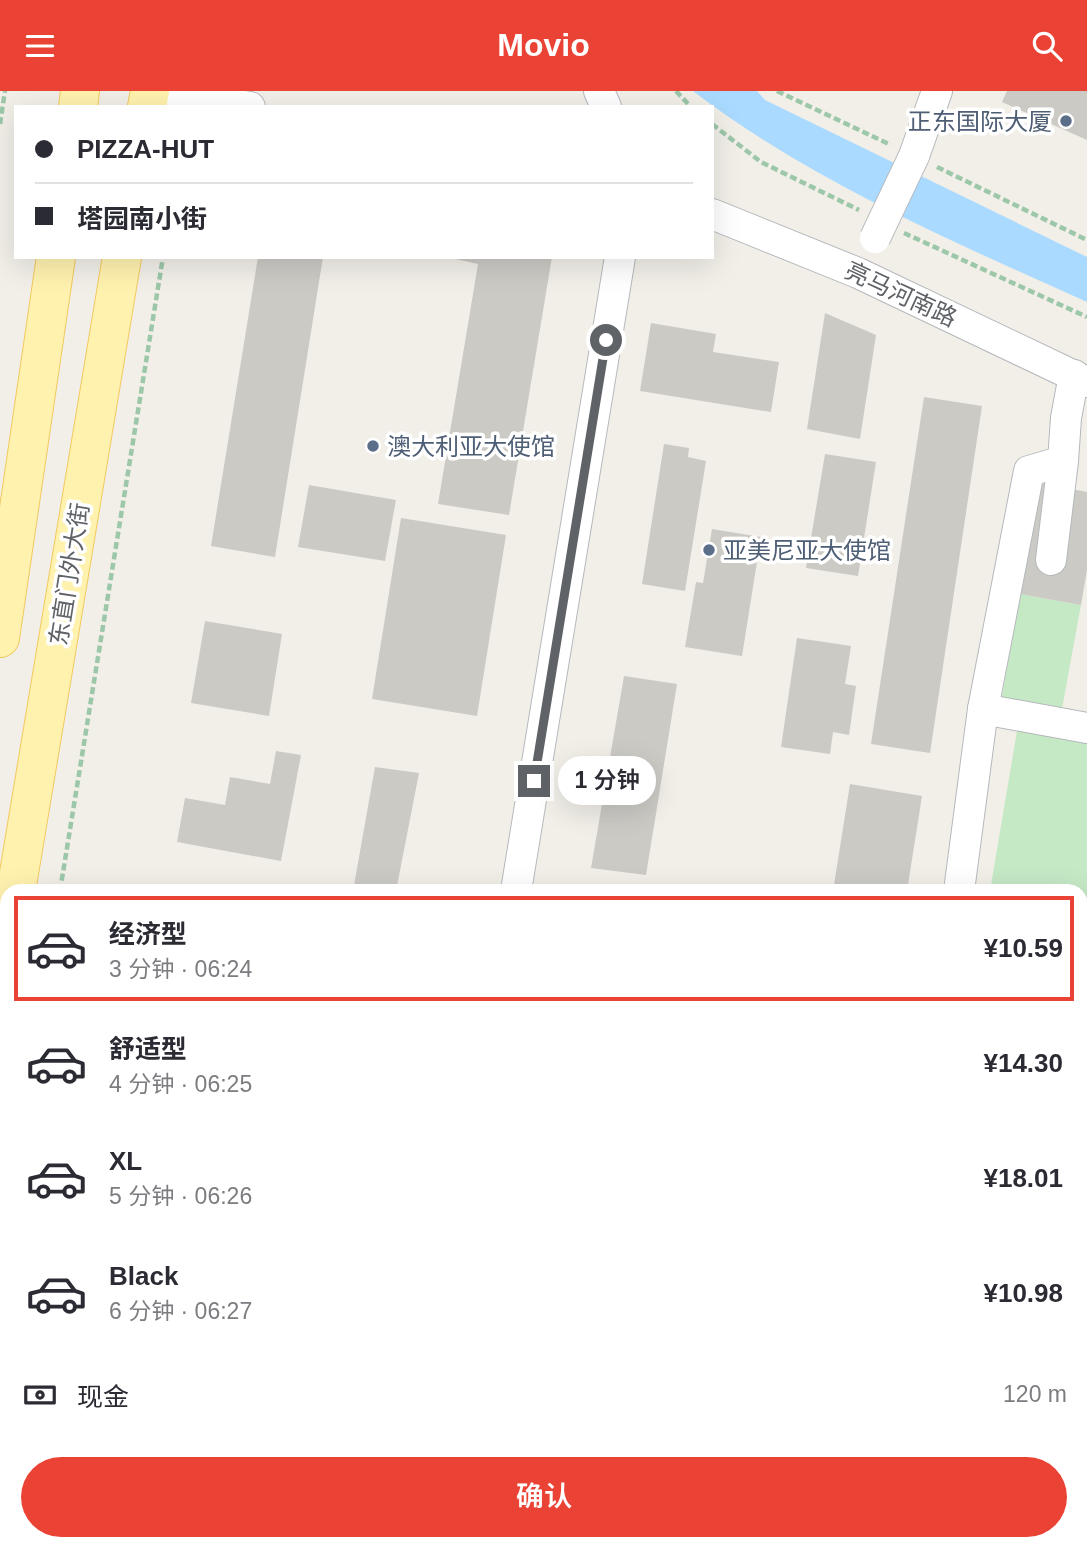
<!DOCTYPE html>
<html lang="zh">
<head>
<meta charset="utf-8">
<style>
  body { margin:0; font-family:Arial,"Noto Sans SC",sans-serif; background:#f7f7f7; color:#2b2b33; height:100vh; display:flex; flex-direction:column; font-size:26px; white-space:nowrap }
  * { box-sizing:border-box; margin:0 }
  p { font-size:23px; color:#7c7c81 }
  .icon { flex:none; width:38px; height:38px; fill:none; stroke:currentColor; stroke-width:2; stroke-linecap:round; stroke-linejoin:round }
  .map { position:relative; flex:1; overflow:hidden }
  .details { position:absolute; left:0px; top:793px; width:1088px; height:667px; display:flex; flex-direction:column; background:#fff; border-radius:21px 21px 0 0; box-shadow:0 7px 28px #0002 }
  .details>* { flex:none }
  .hud { position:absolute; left:14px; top:14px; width:700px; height:154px; border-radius:0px; box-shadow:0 7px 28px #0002; display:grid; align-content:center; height:154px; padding:0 21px; background:#fff }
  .end { position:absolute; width:32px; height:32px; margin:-16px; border:9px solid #5f6368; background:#fff; box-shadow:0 0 0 4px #fff }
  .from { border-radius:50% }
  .bubble { position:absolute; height:49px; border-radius:24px; background:#fff; box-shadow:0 7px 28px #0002; font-size:23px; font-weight:600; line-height:49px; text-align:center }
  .hud b { display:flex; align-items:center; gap:24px; height:66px; font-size:26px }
  .hud b+b { border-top:2px solid #e1e1e2 }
  .hud i { width:18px; height:18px; background:#2b2b33 }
  ul { padding:12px 0 0; list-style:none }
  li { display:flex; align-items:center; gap:21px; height:105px; margin:0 14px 10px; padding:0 7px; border:4px solid transparent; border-radius:0px }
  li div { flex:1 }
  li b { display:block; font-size:26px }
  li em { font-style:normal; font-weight:600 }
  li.current { border-color:#ea4335 }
  li>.icon { width:63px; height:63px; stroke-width:1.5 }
  .pay { display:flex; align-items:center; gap:18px; height:77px; padding:0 21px; font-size:26px }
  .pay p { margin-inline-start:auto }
  .cta { display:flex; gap:14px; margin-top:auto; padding:14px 21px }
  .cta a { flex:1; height:80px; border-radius:42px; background:#ea4335; color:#fff; font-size:28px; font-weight:600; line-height:80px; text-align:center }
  header { display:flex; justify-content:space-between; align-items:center; height:91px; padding:0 21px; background:#ea4335; color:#fff; font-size:32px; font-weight:600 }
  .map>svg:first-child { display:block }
  .green { fill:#c5e8c5 }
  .water { fill:#aadaff }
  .building { fill:#cccac5 }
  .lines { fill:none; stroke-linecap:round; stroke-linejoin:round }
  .minor-casing { stroke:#b5b8bc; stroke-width:32 }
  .major-casing { stroke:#f2c960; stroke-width:40 }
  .path { stroke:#9cc7a9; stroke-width:4.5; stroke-dasharray:7 3.5; stroke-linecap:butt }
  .minor { stroke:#fff; stroke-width:30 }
  .major { stroke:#fff2af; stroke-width:38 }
  .minor-bridge-casing { stroke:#b5b8bc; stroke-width:32; stroke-linecap:butt }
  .minor-bridge { stroke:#fff; stroke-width:30 }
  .route { stroke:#5f6368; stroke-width:9 }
  .service-dot { fill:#5c6f8a; stroke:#fff; stroke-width:2.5 }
  .labels { text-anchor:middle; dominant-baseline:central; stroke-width:7; stroke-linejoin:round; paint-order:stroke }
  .service-label { font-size:24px; fill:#4e5e75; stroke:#fff; text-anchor:start }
  .street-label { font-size:24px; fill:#5f6368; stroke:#fff }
</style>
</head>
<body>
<header><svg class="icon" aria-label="menu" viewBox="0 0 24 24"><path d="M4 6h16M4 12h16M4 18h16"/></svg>Movio<svg class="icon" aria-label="search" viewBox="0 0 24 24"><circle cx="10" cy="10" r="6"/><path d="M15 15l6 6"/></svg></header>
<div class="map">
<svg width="1087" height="1458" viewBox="0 0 1087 1458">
  <rect width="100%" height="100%" fill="#f1efe8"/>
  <g class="green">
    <polygon points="1020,503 1081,514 1061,623 1001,612"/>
    <polygon points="1018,634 1087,646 1087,1019 1082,1017 1082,800 990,800"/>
  </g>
  <path class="water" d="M693,0H757L765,9L1087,166V211C952,150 812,91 693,0Z"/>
  <g class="building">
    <polygon points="1007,0 1087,0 1087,49 1002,11"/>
    <polygon points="258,166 323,166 275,466 211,455"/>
    <polygon points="446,166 552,166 509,424 438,413 478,173"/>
    <polygon points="825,222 876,244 860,348 807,338"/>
    <polygon points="651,232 716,243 713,261 779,271 771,321 640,300"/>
    <polygon points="924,306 982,315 930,662 871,653"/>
    <polygon points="664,353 689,357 688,366 706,370 685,500 642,493"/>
    <polygon points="825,363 876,371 858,485 806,477"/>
    <polygon points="1040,392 1087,401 1087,479 1081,514 1020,503"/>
    <polygon points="309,394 396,409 385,470 298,456"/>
    <polygon points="401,427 506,444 477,625 372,608"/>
    <polygon points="712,438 761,446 742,565 685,556 696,491 703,492"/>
    <polygon points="205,530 282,543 269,625 191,612"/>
    <polygon points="797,547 851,555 845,593 856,595 849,644 833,641 830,663 781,656"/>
    <polygon points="624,585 677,593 646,784 591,777"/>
    <polygon points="276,660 301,664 281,770 177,751 185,707 225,714 230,686 270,693"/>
    <polygon points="375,676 419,682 396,800 353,800"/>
    <polygon points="850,693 922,705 907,800 833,800"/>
    <polygon points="1082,1061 1087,1062 1087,1243 1082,1242"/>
    <polygon points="140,1452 333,1452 343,1454 342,1458 139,1458"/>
    <polygon points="505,1452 544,1452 543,1458 504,1458"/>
    <polygon points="616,1452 705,1452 704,1458 616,1458"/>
    <polygon points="743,1452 880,1452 879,1458 742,1458"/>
  </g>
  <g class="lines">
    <defs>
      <g id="minor">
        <polyline points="152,0 250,16"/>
        <polyline points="599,0 606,16"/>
        <polyline points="914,65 937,0"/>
        <polyline points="712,123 858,182 1087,291"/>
        <polyline points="1051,469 1063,370"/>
        <polyline points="983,618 1087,637"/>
        <polyline points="516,800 620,166"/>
        <polyline points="959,800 983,618 1029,380 1063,370 1066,327 1074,284"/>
        <polyline points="0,1126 7,1128"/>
        <polyline points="408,1458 409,1452"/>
      </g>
      <g id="major">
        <polyline points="78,16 80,0"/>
        <polyline points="147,16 150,0"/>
        <polyline points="0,547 56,166"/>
        <polyline points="16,800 122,166"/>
        <polyline points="0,895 7,853"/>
        <polyline points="0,1161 7,1162"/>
        <polyline points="0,1203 7,1205"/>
        <polyline points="1082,1357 1087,1358"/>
        <polyline points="1082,1393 1087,1394"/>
      </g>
    </defs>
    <use href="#minor" class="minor-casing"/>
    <use href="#major" class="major-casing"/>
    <g class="path">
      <polyline points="676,0 691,16"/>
      <polyline points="777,0 891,54"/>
      <polyline points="0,33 5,0"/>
      <polyline points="712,33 761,71 859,119"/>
      <polyline points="937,76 1087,149"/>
      <polyline points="904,142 1087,226"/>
      <polyline points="60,800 163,166"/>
    </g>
    <use href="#minor" class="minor"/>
    <use href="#major" class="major"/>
    <defs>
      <polyline id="minor-bridge" points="875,147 914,65"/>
    </defs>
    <use href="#minor-bridge" class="minor-bridge-casing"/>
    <use href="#minor-bridge" class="minor-bridge"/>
  </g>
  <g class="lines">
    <polyline class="route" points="534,690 606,249"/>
  </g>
  <g class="service-dot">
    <circle cx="1066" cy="30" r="7"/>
    <circle cx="373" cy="355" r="7"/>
    <circle cx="709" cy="459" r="7"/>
  </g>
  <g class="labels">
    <g class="service-label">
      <text x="1052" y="30" text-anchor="end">正东国际大厦</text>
      <text x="387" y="355">澳大利亚大使馆</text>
      <text x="723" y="459">亚美尼亚大使馆</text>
    </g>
    <g class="street-label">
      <text transform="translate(901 203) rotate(25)">亮马河南路</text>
      <text transform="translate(69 483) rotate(-81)">东直门外大街</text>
    </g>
  </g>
</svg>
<i class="end from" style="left:606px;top:249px"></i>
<i class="end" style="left:534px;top:690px"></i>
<div class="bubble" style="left:558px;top:665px;width:98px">1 分钟</div>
<div class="hud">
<b><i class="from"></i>PIZZA-HUT</b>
<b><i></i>塔园南小街</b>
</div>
<section class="details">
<ul>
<li class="current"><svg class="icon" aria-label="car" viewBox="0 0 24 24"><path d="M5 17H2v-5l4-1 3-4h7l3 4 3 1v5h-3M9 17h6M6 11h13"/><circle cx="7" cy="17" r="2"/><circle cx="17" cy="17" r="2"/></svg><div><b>经济型</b><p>3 分钟 · 06:24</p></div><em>¥10.59</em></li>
<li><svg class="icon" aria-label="car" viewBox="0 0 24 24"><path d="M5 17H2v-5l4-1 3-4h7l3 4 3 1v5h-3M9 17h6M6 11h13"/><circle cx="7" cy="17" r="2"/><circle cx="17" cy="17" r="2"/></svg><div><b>舒适型</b><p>4 分钟 · 06:25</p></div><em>¥14.30</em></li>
<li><svg class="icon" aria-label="car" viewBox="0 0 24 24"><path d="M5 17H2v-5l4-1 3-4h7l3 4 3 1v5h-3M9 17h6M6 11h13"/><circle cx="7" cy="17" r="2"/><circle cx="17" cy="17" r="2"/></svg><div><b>XL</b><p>5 分钟 · 06:26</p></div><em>¥18.01</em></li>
<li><svg class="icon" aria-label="car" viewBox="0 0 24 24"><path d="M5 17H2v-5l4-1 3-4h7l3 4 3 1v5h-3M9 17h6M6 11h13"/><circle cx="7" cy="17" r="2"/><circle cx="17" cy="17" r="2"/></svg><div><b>Black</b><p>6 分钟 · 06:27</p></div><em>¥10.98</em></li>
</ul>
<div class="pay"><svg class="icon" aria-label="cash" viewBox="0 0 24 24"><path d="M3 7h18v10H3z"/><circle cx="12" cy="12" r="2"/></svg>现金<p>120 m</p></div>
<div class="cta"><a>确认</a></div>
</section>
</div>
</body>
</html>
